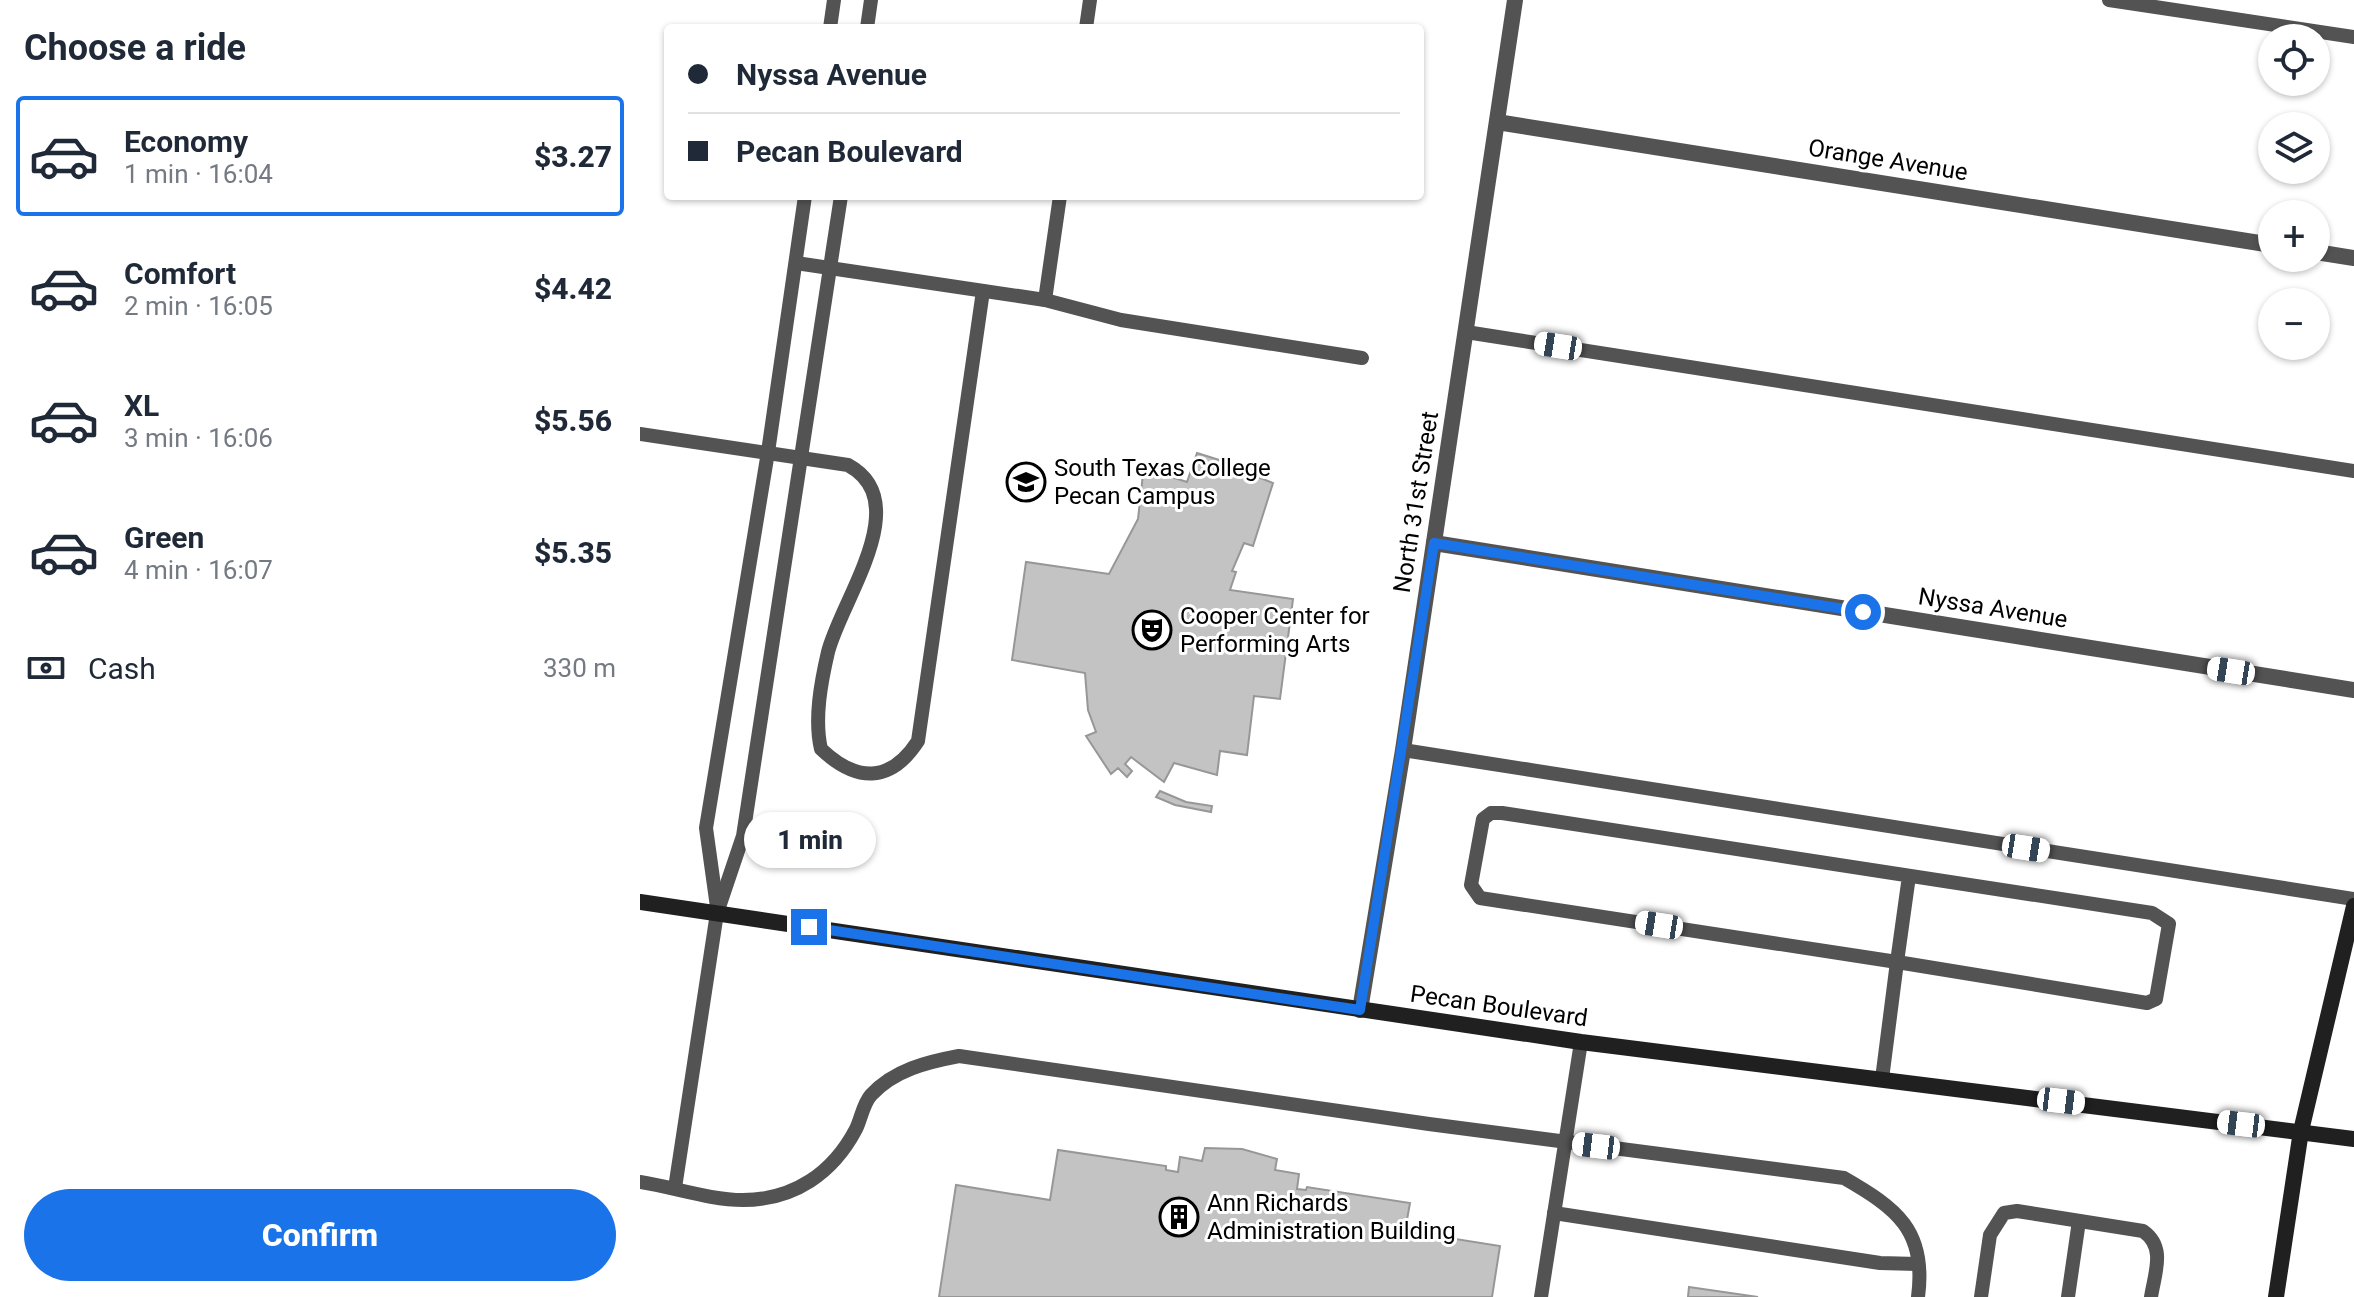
<!DOCTYPE html>
<html lang="en">
<head>
<meta charset="utf-8">
<style>
  body { margin:0; font-family:Roboto,sans-serif; background:#f2f2f3; color:#1f2937; height:100vh; display:flex; flex-direction:column; font-size:30px; white-space:nowrap }
  * { box-sizing:border-box; margin:0 }
  p { font-size:26px; color:#747a83 }
  .icon { flex:none; width:44px; height:44px; fill:none; stroke:currentColor; stroke-width:2; stroke-linecap:round; stroke-linejoin:round }
  .map { position:relative; flex:1; overflow:hidden }
  .details { display:flex; flex-direction:column; background:#fff; width:640px }
  .details>* { flex:none }
  .guide { position:absolute; left:24px; top:24px; width:760px; height:176px; border-radius:8px; box-shadow:0 2px 6px #0004; display:grid; align-content:center; height:176px; padding:0 24px; background:#fff }
  .tools { position:absolute; left:1618px; top:24px; display:grid; gap:16px }
  .tools a { display:grid; place-items:center; width:72px; height:72px; border-radius:50%; background:#fff; box-shadow:0 2px 6px #0004; font-size:40px }
  .end { position:absolute; width:36px; height:36px; margin:-18px; border:10px solid #1a73e8; background:#fff; box-shadow:0 0 0 4px #fff }
  .from { border-radius:50% }
  .bubble { position:absolute; height:56px; border-radius:28px; background:#fff; box-shadow:0 2px 6px #0004; font-size:26px; font-weight:800; line-height:56px; text-align:center }
  .car { position:absolute; width:24px; height:48px; margin:-24px -12px; border-radius:10px; box-shadow:0 0 6px 2px #0007; background:linear-gradient(#fff 24%,#345 0 40%,#fff 0 76%,#345 0 86%,#fff 0) }
  .guide b { display:flex; align-items:center; gap:28px; height:76px; font-size:30px }
  .guide b+b { border-top:2px solid #e0e1e3 }
  .guide i { width:20px; height:20px; background:#1f2937 }
  ul { padding:0; list-style:none }
  li { display:flex; align-items:center; gap:24px; height:120px; margin:0 16px 12px; padding:0 8px; border:4px solid transparent; border-radius:8px }
  li div { flex:1 }
  li b { display:block; font-size:30px }
  li em { font-style:normal; font-weight:800 }
  li.selected { border-color:#1a73e8 }
  li>.icon { width:72px; height:72px; stroke-width:1.5 }
  h2 { padding:0 24px; font-size:36px; line-height:96px }
  .pay { display:flex; align-items:center; gap:20px; height:88px; padding:0 24px; font-size:30px }
  .pay p { margin-inline-start:auto }
  .primary-button { display:flex; gap:16px; margin-top:auto; padding:16px 24px }
  .primary-button a { flex:1; height:92px; border-radius:48px; background:#1a73e8; color:#fff; font-size:32px; font-weight:800; line-height:92px; text-align:center }
  main { display:flex; flex:1; min-height:0 }
  .map>svg:first-child { display:block }
  .building { fill:#c3c3c3; stroke:#979797; stroke-width:2 }
  .lines { fill:none; stroke-linecap:round; stroke-linejoin:round }
  .lane { stroke:#535353; stroke-width:14 }
  .street { stroke:#535353; stroke-width:16 }
  .secondary { stroke:#202020; stroke-width:16 }
  .route { stroke:#1a73e8; stroke-width:10 }
  .labels { text-anchor:middle; dominant-baseline:central; stroke-width:6; stroke-linejoin:round; paint-order:stroke }
  .street-label { font-size:24px; fill:#000; stroke:#fff }
  .poi-label { font-size:24px; fill:#000; stroke:#fff; text-anchor:start }
</style>
</head>
<body>
<main>
<section class="details">
<h2>Choose a ride</h2>
<ul>
<li class="selected"><svg class="icon" aria-label="car" viewBox="0 0 24 24"><path d="M5 17H2v-5l4-1 3-4h7l3 4 3 1v5h-3M9 17h6M6 11h13"/><circle cx="7" cy="17" r="2"/><circle cx="17" cy="17" r="2"/></svg><div><b>Economy</b><p>1 min · 16:04</p></div><em>$3.27</em></li>
<li><svg class="icon" aria-label="car" viewBox="0 0 24 24"><path d="M5 17H2v-5l4-1 3-4h7l3 4 3 1v5h-3M9 17h6M6 11h13"/><circle cx="7" cy="17" r="2"/><circle cx="17" cy="17" r="2"/></svg><div><b>Comfort</b><p>2 min · 16:05</p></div><em>$4.42</em></li>
<li><svg class="icon" aria-label="car" viewBox="0 0 24 24"><path d="M5 17H2v-5l4-1 3-4h7l3 4 3 1v5h-3M9 17h6M6 11h13"/><circle cx="7" cy="17" r="2"/><circle cx="17" cy="17" r="2"/></svg><div><b>XL</b><p>3 min · 16:06</p></div><em>$5.56</em></li>
<li><svg class="icon" aria-label="car" viewBox="0 0 24 24"><path d="M5 17H2v-5l4-1 3-4h7l3 4 3 1v5h-3M9 17h6M6 11h13"/><circle cx="7" cy="17" r="2"/><circle cx="17" cy="17" r="2"/></svg><div><b>Green</b><p>4 min · 16:07</p></div><em>$5.35</em></li>
</ul>
<div class="pay"><svg class="icon" aria-label="cash" viewBox="0 0 24 24"><path d="M3 7h18v10H3z"/><circle cx="12" cy="12" r="2"/></svg>Cash<p>330 m</p></div>
<div class="primary-button"><a>Confirm</a></div>
</section>
<div class="map">
<svg width="1714" height="1297" viewBox="0 0 1714 1297">
  <rect width="100%" height="100%" fill="#fff"/>
  <g class="building">
    <polygon points="557,453 611,470 610,474 633,483 613,546 604,543 592,571 596,572 590,590 653,599 640,699 614,696 607,755 580,751 577,775 534,763 524,782 491,757 485,764 492,771 487,777 478,768 471,774 446,736 456,732 448,710 445,673 372,660 386,562 469,574 498,519 503,474 521,477 522,474 547,482"/>
    <polygon points="520,791 546,802 572,806 571,812 535,805 516,797"/>
    <polygon points="565,1148 602,1149 637,1159 635,1170 659,1174 657,1189 666,1190 667,1187 770,1203 765,1231 860,1246 852,1297 299,1297 316,1185 410,1200 418,1150 526,1166 526,1170 538,1172 540,1157 562,1161"/>
    <polygon points="1049,1287 1118,1297 1048,1297"/>
  </g>
  <g class="lines">
    <g class="lane">
      <polyline points="1469,0 1714,37"/>
      <polyline points="190,28 194,0"/>
      <polyline points="227,28 231,0"/>
      <polyline points="446,28 450,0"/>
      <polyline points="156,263 405,300 481,320 722,358"/>
      <polyline points="405,300 420,196"/>
      <polyline points="826,332 1714,471"/>
      <path d="M0,434L208,465C276,502 201,600 188,652C181,682 174,719 181,749C216,782 250,784 278,741L343,291"/>
      <polyline points="763,750 1714,899"/>
      <polyline points="77,907 66,828 128,452 165,196"/>
      <polyline points="1242,1079 1257,962 1507,1003 1516,999 1529,924 1512,913 862,813 851,813 843,819 831,885 840,898 1257,962 1269,876"/>
      <path d="M0,1182C33,1187 70,1200 103,1200C154,1200 193,1173 216,1129C221,1119 223,1104 231,1095C254,1070 287,1062 319,1056L789,1124L1204,1178C1256,1208 1287,1230 1278,1297"/>
      <polyline points="35,1188 77,913 103,836 201,196"/>
      <polyline points="914,1213 1240,1263 1277,1264"/>
      <polyline points="901,1297 941,1042"/>
      <path d="M1341,1297L1350,1235L1364,1213L1377,1211L1503,1231C1526,1247 1515,1272 1511,1297"/>
      <polyline points="1428,1297 1439,1221"/>
    </g>
    <g class="street">
      <polyline points="857,122 1632,245"/>
      <polyline points="1676,252 1714,258"/>
      <polyline points="794,543 1714,690"/>
      <polyline points="720,1010 763,750 875,0"/>
    </g>
    <g class="secondary">
      <polyline points="0,902 941,1042 1714,1139"/>
      <polyline points="1636,1297 1661,1131 1714,906"/>
    </g>
  </g>
  <g class="lines">
    <polyline class="route" points="169,927 720,1010 794,543 1223,612"/>
  </g>
  <defs>
    <symbol id="university-ring" viewBox="-11 -11 22 22"><circle r="9.5" fill="#fff" stroke="#000" stroke-width="1.5"/><path d="M0-5L7-2L0 1L-7-2ZM-4 1L0 2.5L4 1V4Q0 6-4 4Z" fill="#000"/></symbol>
    <symbol id="theatre-ring" viewBox="-11 -11 22 22"><circle r="9.5" fill="#fff" stroke="#000" stroke-width="1.5"/><path d="M-5-5.5Q0-4 5-5.5V0Q5 5 0 6Q-5 5-5 0ZM-3.3-2.5H-1v1.5H-3.3ZM1-2.5H3.3v1.5H1ZM-2.8 1Q0 5.5 2.8 1Z" fill="#000"/></symbol>
    <symbol id="building-ring" viewBox="-11 -11 22 22"><circle r="9.5" fill="#fff" stroke="#000" stroke-width="1.5"/><path d="M-4-6H4V6H1V3H-1V6H-4ZM-2.5-4.3h1.7v1.8h-1.7ZM.8-4.3h1.7v1.8H.8ZM-2.5-1h1.7V.8h-1.7ZM.8-1h1.7V.8H.8Z" fill="#000"/></symbol>
  </defs>
  <g fill-rule="evenodd">
    <use href="#university-ring" x="364" y="460" width="44" height="44"/>
    <use href="#theatre-ring" x="490" y="608" width="44" height="44"/>
    <use href="#building-ring" x="517" y="1195" width="44" height="44"/>
  </g>
  <g class="labels">
    <g class="street-label">
      <text transform="translate(1248 160) rotate(9)">Orange Avenue</text>
      <text transform="translate(776 502) rotate(-81)">North 31st Street</text>
      <text transform="translate(1353 608) rotate(9)">Nyssa Avenue</text>
      <text transform="translate(859 1006) rotate(8)">Pecan Boulevard</text>
    </g>
    <g class="poi-label">
      <text x="414" y="468">South Texas College<tspan x="414" dy="28">Pecan Campus</tspan></text>
      <text x="540" y="616">Cooper Center for<tspan x="540" dy="28">Performing Arts</tspan></text>
      <text x="567" y="1203">Ann Richards<tspan x="567" dy="28">Administration Building</tspan></text>
    </g>
  </g>
</svg>
<div class="tools">
<a><svg class="icon" aria-label="locate" viewBox="0 0 24 24"><circle cx="12" cy="12" r="6"/><path d="M12 2v4M12 18v4M2 12h4M18 12h4"/></svg></a>
<a><svg class="icon" aria-label="layers" viewBox="0 0 24 24"><path d="M12 4l9 5-9 5-9-5zM3 14l9 5 9-5"/></svg></a>
<a>+</a>
<a>−</a>
</div>
<i class="end from" style="left:1223px;top:612px"></i>
<i class="end" style="left:169px;top:927px"></i>
<div class="bubble" style="left:104px;top:812px;width:132px">1 min</div>
<i class="car" style="left:918px;top:346px;rotate:279deg"></i>
<i class="car" style="left:1591px;top:671px;rotate:279deg"></i>
<i class="car" style="left:1386px;top:848px;rotate:99deg"></i>
<i class="car" style="left:1019px;top:925px;rotate:279deg"></i>
<i class="car" style="left:1421px;top:1101px;rotate:97deg"></i>
<i class="car" style="left:1601px;top:1124px;rotate:277deg"></i>
<i class="car" style="left:956px;top:1146px;rotate:277deg"></i>
<div class="guide">
<b><i class="from"></i>Nyssa Avenue</b>
<b><i></i>Pecan Boulevard</b>
</div>
</div>
</main>
</body>
</html>
